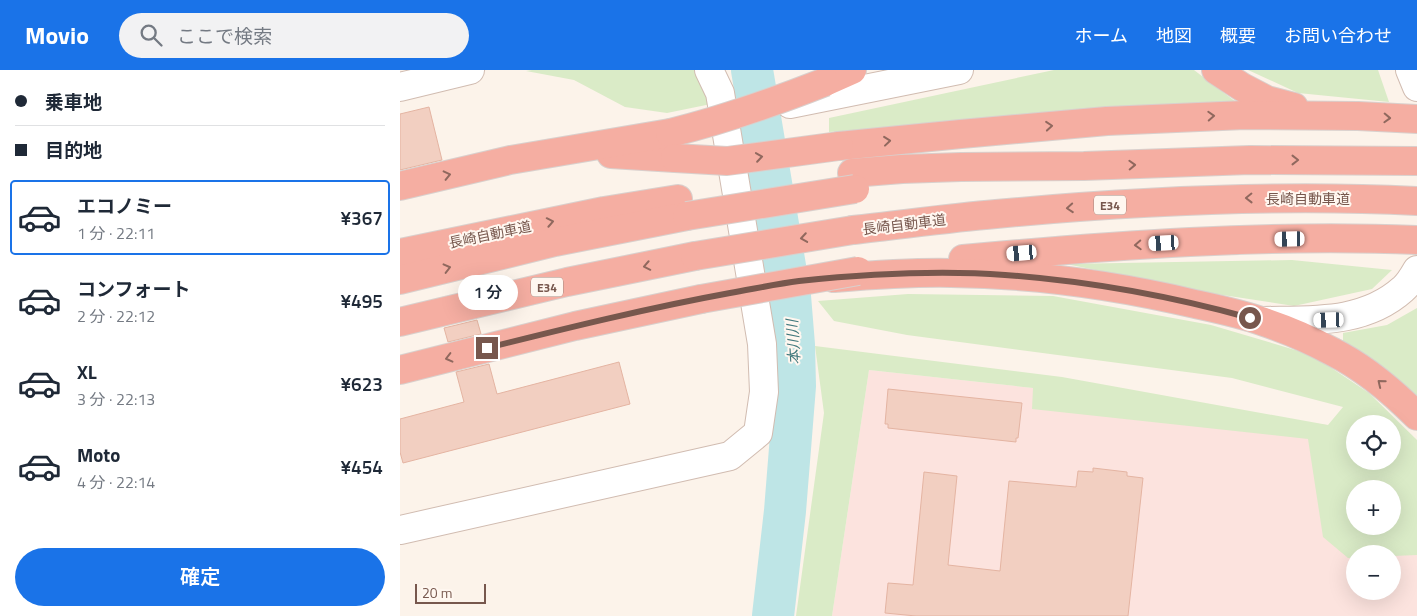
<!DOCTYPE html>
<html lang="ja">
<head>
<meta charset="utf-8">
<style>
  body { margin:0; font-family:"Titillium Web","Noto Sans JP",sans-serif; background:#f2f2f3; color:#1f2937; height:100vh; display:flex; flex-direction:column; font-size:19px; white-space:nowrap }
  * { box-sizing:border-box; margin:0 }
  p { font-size:16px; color:#747a83 }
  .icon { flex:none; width:28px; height:28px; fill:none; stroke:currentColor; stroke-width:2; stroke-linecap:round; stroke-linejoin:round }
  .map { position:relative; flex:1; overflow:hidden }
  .details { display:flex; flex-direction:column; background:#fff; width:400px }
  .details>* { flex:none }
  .hud { display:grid; align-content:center; height:110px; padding:0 15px; background:#fff }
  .fabs { position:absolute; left:946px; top:345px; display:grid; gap:10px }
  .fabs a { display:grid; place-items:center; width:55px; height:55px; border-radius:50%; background:#fff; box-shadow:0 5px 20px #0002; font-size:25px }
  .scale { position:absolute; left:15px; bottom:12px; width:71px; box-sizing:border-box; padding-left:5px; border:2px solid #77574d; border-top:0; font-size:14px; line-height:18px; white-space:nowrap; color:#77574d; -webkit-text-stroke:4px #fff7f0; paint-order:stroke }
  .end { position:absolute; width:22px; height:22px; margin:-11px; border:6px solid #77574d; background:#fff; box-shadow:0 0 0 2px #fff }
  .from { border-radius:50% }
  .bubble { position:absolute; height:35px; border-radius:18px; background:#fff; box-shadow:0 5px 20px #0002; font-size:16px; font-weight:600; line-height:35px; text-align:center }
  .car { position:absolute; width:15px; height:30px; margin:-15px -8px; border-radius:6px; box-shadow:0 0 4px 1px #0007; background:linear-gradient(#fff 24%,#345 0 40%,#fff 0 76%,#345 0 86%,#fff 0) }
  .hud b { display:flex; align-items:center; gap:18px; height:48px; font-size:19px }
  .hud b+b { border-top:1px solid #e0e1e3 }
  .hud i { width:12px; height:12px; background:#1f2937 }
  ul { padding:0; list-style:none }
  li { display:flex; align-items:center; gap:15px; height:75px; margin:0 10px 8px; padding:0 5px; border:2px solid transparent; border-radius:5px }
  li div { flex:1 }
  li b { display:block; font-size:19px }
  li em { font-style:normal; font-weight:600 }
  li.active { border-color:#1a73e8 }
  li>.icon { width:45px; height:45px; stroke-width:1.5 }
  .primary-button { display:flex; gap:10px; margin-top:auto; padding:10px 15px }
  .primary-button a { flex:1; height:58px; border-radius:30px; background:#1a73e8; color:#fff; font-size:20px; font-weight:600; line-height:58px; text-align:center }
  header { display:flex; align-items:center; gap:30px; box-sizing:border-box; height:70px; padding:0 25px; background:#1a73e8; color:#fff }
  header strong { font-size:24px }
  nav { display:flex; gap:28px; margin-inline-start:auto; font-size:18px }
  .search { width:350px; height:45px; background:#f2f2f3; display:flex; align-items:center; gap:12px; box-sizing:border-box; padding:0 18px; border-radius:28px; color:#747a83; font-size:19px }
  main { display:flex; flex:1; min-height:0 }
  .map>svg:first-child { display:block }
  .commercial { fill:#fce3de; fill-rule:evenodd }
  .green { fill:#daebc7; fill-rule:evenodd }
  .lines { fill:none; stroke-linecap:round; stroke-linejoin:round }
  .river { stroke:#bee5e6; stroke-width:42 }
  .building { fill:#f2cfc1; stroke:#e4b4a2 }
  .minor-casing { stroke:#d1bcb1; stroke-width:30 }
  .highway-casing { stroke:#d9d0cd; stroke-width:30 }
  .minor { stroke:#fff; stroke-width:28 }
  .highway { stroke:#f5aea2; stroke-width:28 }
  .highway-bridge-casing { stroke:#d9d0cd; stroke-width:30; stroke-linecap:butt }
  .highway-bridge { stroke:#f5aea2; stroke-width:28 }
  .oneway { stroke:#90685e }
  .route { stroke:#77574d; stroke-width:6 }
  .labels { text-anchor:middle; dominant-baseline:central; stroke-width:4; stroke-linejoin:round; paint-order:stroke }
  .shield { fill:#fff7f0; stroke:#a0877e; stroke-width:1 }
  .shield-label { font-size:12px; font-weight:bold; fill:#77574d }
  .street-label { font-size:14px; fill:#77574d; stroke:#fff7f0 }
  .water-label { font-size:15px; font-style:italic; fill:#40787c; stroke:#fff7f0 }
</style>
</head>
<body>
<header>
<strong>Movio</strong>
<div class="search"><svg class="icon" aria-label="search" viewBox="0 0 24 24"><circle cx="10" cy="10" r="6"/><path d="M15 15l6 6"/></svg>ここで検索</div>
<nav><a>ホーム</a><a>地図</a><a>概要</a><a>お問い合わせ</a></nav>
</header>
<main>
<section class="details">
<div class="hud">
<b><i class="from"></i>乗車地</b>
<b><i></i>目的地</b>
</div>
<ul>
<li class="active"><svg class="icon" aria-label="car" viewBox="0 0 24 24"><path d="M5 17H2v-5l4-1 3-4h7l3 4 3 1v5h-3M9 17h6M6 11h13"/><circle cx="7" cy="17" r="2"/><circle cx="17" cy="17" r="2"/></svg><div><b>エコノミー</b><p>1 分 · 22:11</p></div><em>¥367</em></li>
<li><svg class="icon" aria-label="car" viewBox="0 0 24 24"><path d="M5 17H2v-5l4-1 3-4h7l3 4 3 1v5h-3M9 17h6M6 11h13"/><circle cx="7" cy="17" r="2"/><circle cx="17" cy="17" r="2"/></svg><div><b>コンフォート</b><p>2 分 · 22:12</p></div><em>¥495</em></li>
<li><svg class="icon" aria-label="car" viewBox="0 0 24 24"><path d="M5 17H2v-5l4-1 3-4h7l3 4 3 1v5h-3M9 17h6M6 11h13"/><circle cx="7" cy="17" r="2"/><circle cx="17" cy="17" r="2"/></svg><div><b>XL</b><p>3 分 · 22:13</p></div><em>¥623</em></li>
<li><svg class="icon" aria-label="car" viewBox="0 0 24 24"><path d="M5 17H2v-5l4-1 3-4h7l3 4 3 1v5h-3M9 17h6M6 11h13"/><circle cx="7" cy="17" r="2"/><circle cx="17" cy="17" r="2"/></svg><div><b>Moto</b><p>4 分 · 22:14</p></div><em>¥454</em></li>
</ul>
<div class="primary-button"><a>確定</a></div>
</section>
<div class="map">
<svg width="1017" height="546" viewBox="0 0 1017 546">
  <rect width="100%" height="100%" fill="#fcf3ea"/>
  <path class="commercial" d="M469,300L633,318L928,355L947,464L1017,465V546H432ZM955,484H992V521H955Z"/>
  <g class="green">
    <polygon points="132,0 294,0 311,34 267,43 225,37 174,10 126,1"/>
    <polygon points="654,0 794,0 836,32 429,62 429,48"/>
    <polygon points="848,0 978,0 989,32 898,23"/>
    <polygon points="892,190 992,200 972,219 894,236 816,224 666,194"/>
    <path d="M508,224L653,226L811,255L912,285L969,323L1017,370V485L993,486L992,484H955V488H948L923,467L908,369L632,339L633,318L469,300L432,546H396L424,343L415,276L662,307L928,355L943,337L832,308L507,265L434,251L418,231ZM955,354H992V391H955ZM955,419H992V456H955Z"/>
    <polygon points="1017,238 1017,327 990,303 943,273 943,263 987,255"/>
  </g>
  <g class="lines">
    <polyline class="river" points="352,0 390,226 394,275 395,316 385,441 373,546"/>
  </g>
  <g class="building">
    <polygon points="29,37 42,90 0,100 0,44"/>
    <polygon points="77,250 81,264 48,272 44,258"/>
    <polygon points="219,292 230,334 3,393 0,382 0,349 64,332 56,302 89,294 97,324"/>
    <polygon points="488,319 622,333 618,368 616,368 616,372 488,358 488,354 485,354"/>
    <polygon points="693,398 727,402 727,406 743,408 728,546 516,546 485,543 488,513 513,515 524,402 557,406 548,495 600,501 609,411 676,417 678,401 693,402"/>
  </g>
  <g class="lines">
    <defs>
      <g id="minor">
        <polyline points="1010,0 1017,17"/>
        <polyline points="0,17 70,0"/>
        <polyline points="390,34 559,0"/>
        <path d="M863,251C913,250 964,254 1003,219C1009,214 1013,207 1017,200"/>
        <polyline points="0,460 330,386 358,363 364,322 362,274 320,23 309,0"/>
      </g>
      <g id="highway">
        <polyline points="816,0 842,17 867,30 894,37"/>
        <polyline points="425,12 452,0"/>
        <polyline points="439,76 561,64 707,51 845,45 958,46 1017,49"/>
        <polyline points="211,84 275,88"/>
        <polyline points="452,103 502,99 561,97 684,96 850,90 1017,91"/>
        <polyline points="0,116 110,90 270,63"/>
        <path d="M453,160C500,155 548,148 596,144C736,131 876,124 1017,131"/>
        <polyline points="0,183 204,141 278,129"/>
        <path d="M563,189C714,175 866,164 1017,170"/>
        <path d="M434,208C473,205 512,202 551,203C633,204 715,215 795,234C818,239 842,244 864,252C888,260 911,270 933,282C965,298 992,321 1017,346"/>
        <polyline points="0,210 155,172 287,146"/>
        <polyline points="0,252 167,212 295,186"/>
        <polyline points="0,300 175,256 301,229"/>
      </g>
    </defs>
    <use href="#minor" class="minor-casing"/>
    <use href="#highway" class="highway-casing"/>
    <use href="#minor" class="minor"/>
    <use href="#highway" class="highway"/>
    <defs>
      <g id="highway-bridge">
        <path d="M270,63C324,50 374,32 425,12"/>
        <polyline points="275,88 327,91 439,76"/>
        <polyline points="287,146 455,119"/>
        <polyline points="295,186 453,160"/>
        <polyline points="301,229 458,201"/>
      </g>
    </defs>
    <use href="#highway-bridge" class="highway-bridge-casing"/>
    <use href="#highway-bridge" class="highway-bridge"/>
  </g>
  <defs><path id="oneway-chevron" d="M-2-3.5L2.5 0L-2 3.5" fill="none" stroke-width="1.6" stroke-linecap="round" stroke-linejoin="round" transform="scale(1.25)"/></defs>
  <g class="oneway">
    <use href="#oneway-chevron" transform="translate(811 46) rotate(-3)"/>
    <use href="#oneway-chevron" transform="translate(987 48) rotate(2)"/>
    <use href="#oneway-chevron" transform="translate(649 56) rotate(-5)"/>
    <use href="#oneway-chevron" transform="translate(487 71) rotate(-6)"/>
    <use href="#oneway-chevron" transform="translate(359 87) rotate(-8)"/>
    <use href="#oneway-chevron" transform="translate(895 90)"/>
    <use href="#oneway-chevron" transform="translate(732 95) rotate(-2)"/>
    <use href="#oneway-chevron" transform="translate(47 105) rotate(-13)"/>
    <use href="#oneway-chevron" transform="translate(849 128) rotate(179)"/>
    <use href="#oneway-chevron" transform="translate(670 138) rotate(176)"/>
    <use href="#oneway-chevron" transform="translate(150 152) rotate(-11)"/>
    <use href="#oneway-chevron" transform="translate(404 168) rotate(171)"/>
    <use href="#oneway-chevron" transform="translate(738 175) rotate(177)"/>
    <use href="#oneway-chevron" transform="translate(247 196) rotate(169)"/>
    <use href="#oneway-chevron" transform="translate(47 198) rotate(-14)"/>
    <use href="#oneway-chevron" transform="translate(49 288) rotate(166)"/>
    <use href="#oneway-chevron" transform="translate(981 313) rotate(-141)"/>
  </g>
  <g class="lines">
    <path class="route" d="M87,278C167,258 248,238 330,223C353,219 376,214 399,211C467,204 537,200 605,205C688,211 770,226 850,248"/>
  </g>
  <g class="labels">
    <g class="shield">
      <rect x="694" y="125.5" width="32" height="19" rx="4"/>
      <rect x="131" y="207.5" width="32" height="19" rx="4"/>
    </g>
    <g class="shield-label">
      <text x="710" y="135">E34</text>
      <text x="147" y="217">E34</text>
    </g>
    <g class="street-label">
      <text x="908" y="128">長崎自動車道</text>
      <text transform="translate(504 154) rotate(-7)">長崎自動車道</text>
      <text transform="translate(90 164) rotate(-12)">長崎自動車道</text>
    </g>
    <g class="water-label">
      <text transform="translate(393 272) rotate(-93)">本川川</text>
    </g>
  </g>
</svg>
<div class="fabs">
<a><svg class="icon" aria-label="locate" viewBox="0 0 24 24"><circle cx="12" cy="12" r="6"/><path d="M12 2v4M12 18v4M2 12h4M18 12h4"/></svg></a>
<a>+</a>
<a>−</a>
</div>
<div class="scale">20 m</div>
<i class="end from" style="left:850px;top:248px"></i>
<i class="end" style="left:87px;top:278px"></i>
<div class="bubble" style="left:58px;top:205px;width:60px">1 分</div>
<i class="car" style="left:890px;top:169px;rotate:269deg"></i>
<i class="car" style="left:764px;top:173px;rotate:267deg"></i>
<i class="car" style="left:622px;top:183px;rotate:265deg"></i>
<i class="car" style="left:929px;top:250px;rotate:268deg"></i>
</div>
</main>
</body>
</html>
